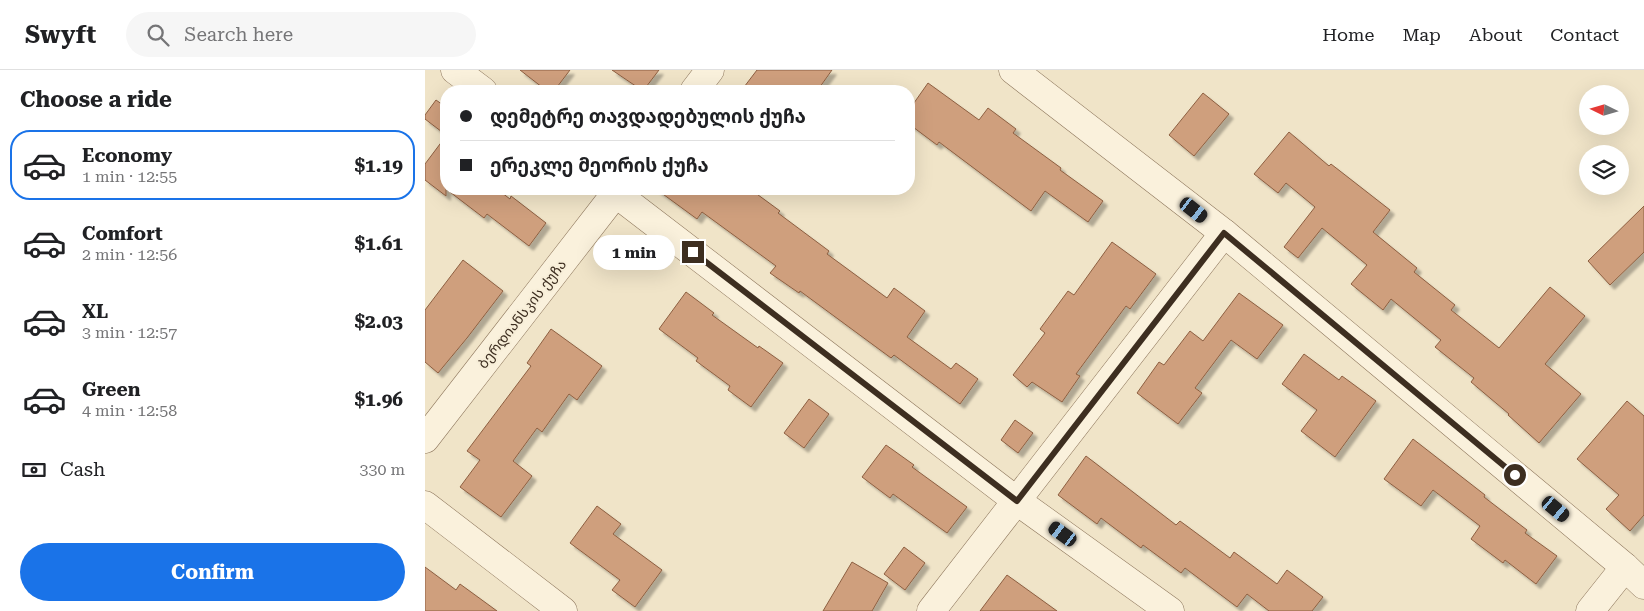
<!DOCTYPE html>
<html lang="en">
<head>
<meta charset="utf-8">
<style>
  body { margin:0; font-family:"Roboto Serif","Noto Sans Georgian",serif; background:#f6f6f6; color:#202124; height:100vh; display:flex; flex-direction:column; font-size:19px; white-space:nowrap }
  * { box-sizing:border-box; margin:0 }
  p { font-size:16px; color:#757577 }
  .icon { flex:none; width:28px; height:28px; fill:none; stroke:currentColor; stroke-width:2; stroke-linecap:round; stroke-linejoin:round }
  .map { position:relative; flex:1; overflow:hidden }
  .sheet { display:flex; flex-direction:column; background:#fff; width:425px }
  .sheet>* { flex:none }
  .top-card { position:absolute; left:15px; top:15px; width:475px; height:110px; border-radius:20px; box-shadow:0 5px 20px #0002; display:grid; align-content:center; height:110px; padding:0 20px; background:#fff }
  .needle { width:32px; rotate:275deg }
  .controls { position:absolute; left:1154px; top:15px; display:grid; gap:10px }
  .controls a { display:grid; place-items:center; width:50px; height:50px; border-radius:50%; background:#fff; box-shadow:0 5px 20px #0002; font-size:25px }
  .end { position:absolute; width:22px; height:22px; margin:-11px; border:6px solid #3d2e20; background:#fff; box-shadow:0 0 0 2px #fff }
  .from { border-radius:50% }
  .bubble { position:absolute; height:35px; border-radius:18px; background:#fff; box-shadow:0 5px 20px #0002; font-size:16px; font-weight:700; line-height:35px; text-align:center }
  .car { position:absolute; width:15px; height:30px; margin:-15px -8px; border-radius:6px; box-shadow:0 0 4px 1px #0007; background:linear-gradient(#222 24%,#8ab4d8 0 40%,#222 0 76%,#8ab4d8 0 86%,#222 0) }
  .top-card b { display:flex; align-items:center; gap:18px; height:48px; font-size:19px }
  .top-card b+b { border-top:1px solid #e0e0e0 }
  .top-card i { width:12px; height:12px; background:#202124 }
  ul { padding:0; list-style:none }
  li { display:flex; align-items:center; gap:15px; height:70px; margin:0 10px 8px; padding:0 10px; border:2px solid transparent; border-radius:20px }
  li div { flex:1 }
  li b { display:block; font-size:19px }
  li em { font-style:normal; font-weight:700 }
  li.selected { border-color:#1a73e8 }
  li>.icon { width:45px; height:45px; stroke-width:1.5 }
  h2 { padding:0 20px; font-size:22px; line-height:60px }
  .pay { display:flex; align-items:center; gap:12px; height:55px; padding:0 20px; font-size:19px }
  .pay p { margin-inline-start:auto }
  .action { display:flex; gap:10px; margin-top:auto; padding:10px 20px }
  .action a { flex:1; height:58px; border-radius:30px; background:#1a73e8; color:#fff; font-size:20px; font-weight:700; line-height:58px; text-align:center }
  header { display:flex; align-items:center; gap:30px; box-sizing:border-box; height:70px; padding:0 25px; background:#fff; border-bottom:1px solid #e0e0e0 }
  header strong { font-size:24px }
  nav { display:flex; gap:28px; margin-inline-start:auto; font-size:18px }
  .search { width:350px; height:45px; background:#f6f6f6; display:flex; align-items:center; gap:12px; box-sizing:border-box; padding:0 18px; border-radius:28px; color:#757577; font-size:19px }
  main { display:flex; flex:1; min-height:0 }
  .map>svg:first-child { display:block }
  .building { fill:#cf9f7d; stroke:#8d5f41; filter:url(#shadow) }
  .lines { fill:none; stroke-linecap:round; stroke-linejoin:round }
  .minor-casing { stroke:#8d765c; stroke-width:29 }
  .minor { stroke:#faf1dc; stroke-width:28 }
  .route { stroke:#3d2e20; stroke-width:6 }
  .labels { text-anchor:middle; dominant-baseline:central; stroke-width:4; stroke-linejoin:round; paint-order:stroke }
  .street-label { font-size:14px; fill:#3d2e20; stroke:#f7eed8 }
</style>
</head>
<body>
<header>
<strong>Swyft</strong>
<div class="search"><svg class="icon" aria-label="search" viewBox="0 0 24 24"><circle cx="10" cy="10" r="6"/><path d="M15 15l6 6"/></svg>Search here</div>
<nav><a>Home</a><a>Map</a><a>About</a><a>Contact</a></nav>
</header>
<main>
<section class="sheet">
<h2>Choose a ride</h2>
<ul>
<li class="selected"><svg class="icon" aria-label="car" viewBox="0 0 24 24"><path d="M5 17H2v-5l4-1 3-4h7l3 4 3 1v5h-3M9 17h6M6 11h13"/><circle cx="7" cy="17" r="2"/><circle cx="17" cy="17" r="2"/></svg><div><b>Economy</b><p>1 min · 12:55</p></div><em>$1.19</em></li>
<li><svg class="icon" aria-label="car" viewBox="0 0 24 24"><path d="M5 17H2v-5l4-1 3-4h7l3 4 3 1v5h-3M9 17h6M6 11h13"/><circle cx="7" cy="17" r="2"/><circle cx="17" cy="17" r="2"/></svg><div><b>Comfort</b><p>2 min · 12:56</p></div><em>$1.61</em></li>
<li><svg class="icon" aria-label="car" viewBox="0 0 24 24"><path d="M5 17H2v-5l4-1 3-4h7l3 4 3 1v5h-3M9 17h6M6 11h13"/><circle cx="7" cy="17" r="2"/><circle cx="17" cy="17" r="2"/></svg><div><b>XL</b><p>3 min · 12:57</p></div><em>$2.03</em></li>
<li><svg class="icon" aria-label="car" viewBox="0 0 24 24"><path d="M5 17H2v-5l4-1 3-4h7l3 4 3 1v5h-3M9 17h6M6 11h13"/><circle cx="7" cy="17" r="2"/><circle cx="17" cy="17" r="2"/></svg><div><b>Green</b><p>4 min · 12:58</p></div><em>$1.96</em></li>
</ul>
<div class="pay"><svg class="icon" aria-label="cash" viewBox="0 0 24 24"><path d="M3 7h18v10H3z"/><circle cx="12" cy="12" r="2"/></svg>Cash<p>330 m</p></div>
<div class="action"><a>Confirm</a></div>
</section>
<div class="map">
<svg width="1219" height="541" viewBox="0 0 1219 541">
  <defs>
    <filter id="shadow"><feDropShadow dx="4.5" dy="4.5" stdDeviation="1" flood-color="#0004"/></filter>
  </defs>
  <rect width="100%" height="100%" fill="#f0e4c8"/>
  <g class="building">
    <polygon points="95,0 145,0 129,21 122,21"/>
    <polygon points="187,0 234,0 218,21"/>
    <polygon points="332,0 407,0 392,21 316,21"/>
    <polygon points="503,13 554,50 563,38 591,59 588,63 636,98 635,100 678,131 663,152 620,121 606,141 514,72 512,75 484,54 484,40"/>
    <polygon points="778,23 804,44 769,86 744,65"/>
    <polygon points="11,30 21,37 21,65 0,49 0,45"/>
    <polygon points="864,62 904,96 906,94 965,140 948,162 992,198 989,202 1030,235 1026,240 1074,278 1125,217 1160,246 1120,294 1156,324 1114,373 1083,345 1084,344 1046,312 1049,308 1010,277 1016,270 966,229 958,240 926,214 942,195 897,158 873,188 859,177 890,137 861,113 853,123 829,104"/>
    <polygon points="21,66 21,119 72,119 85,129 86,126 121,153 104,176 62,144 59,148 21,119 21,126 0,110 0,94"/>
    <polygon points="231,119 325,119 355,141 353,143 404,181 402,184 462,228 469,218 500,241 482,267 526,299 531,293 553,309 535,334 469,285 466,288 375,221 374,223 345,203 351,196 277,142 272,149"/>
    <polygon points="1219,136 1219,182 1185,215 1163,191"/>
    <polygon points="687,172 731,204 705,239 701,236 651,304 655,306 637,332 607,312 602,317 588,305 620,263 615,259 643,221 649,225"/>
    <polygon points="38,190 78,221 42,268 13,303 0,292 0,240"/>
    <polygon points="261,222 289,243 287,245 333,278 334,276 358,293 326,337 303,320 305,316 271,291 273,288 234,259"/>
    <polygon points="814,223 858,255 832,289 806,270 770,318 777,323 753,354 712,323 734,292 739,295 765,261 778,271"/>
    <polygon points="126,259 177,296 152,330 144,324 117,362 112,358 88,391 107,406 76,447 35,417 55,390 42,381 106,296 102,293"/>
    <polygon points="879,284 914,310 917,306 951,331 910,387 876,361 892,340 857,314"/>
    <polygon points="384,329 404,344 379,378 359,363"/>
    <polygon points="1202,331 1219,346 1219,445 1205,461 1181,439 1194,425 1152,389"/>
    <polygon points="590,350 608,363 593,383 576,370"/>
    <polygon points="988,369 1060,425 1059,427 1102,460 1100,463 1132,486 1111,514 1080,490 1078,493 1046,469 1055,456 1008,420 996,436 959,409"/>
    <polygon points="461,375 489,395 487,397 542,437 522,463 468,424 465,428 437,407"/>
    <polygon points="661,386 751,455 755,451 805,488 809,482 852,514 862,500 898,527 887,541 844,541 822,524 812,537 760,498 756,503 718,475 716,478 676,448 672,454 633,425"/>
    <polygon points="172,436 196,454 188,464 237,500 210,537 187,520 195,510 145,473"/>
    <polygon points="479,477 500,493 480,520 459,504"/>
    <polygon points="427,492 463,513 447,541 398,541"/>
    <polygon points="0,497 31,520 35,514 72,541 0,541"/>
    <polygon points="582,505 632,541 555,541"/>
  </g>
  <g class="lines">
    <defs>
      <g id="minor">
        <polyline points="30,0 58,21"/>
        <polyline points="588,0 799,163 1200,497 1219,515"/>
        <polyline points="269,21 285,0"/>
        <polyline points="185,119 592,431 745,541"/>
        <polyline points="0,369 194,119"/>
        <polyline points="0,435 138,541"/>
        <polyline points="506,541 799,163"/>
        <polyline points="1165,541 1200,497"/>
      </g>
    </defs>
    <use href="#minor" class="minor-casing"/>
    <use href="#minor" class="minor"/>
  </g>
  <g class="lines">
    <polyline class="route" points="268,182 592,431 799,163 1090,405"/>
  </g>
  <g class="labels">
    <g class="street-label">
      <text transform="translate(97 244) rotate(-52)">ბერდიანსკის ქუჩა</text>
    </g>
  </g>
</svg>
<div class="controls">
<a><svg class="needle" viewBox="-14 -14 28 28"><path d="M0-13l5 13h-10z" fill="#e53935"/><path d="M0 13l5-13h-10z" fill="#757577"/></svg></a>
<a><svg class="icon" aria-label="layers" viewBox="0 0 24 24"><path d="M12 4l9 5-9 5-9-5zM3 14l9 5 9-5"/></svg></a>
</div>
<i class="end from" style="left:1090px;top:405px"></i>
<i class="end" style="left:268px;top:182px"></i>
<div class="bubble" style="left:168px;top:165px;width:82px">1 min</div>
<i class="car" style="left:769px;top:140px;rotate:128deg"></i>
<i class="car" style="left:1131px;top:439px;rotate:130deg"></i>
<i class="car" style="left:638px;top:464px;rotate:306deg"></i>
<div class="top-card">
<b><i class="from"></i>დემეტრე თავდადებულის ქუჩა</b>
<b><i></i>ერეკლე მეორის ქუჩა</b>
</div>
</div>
</main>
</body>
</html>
